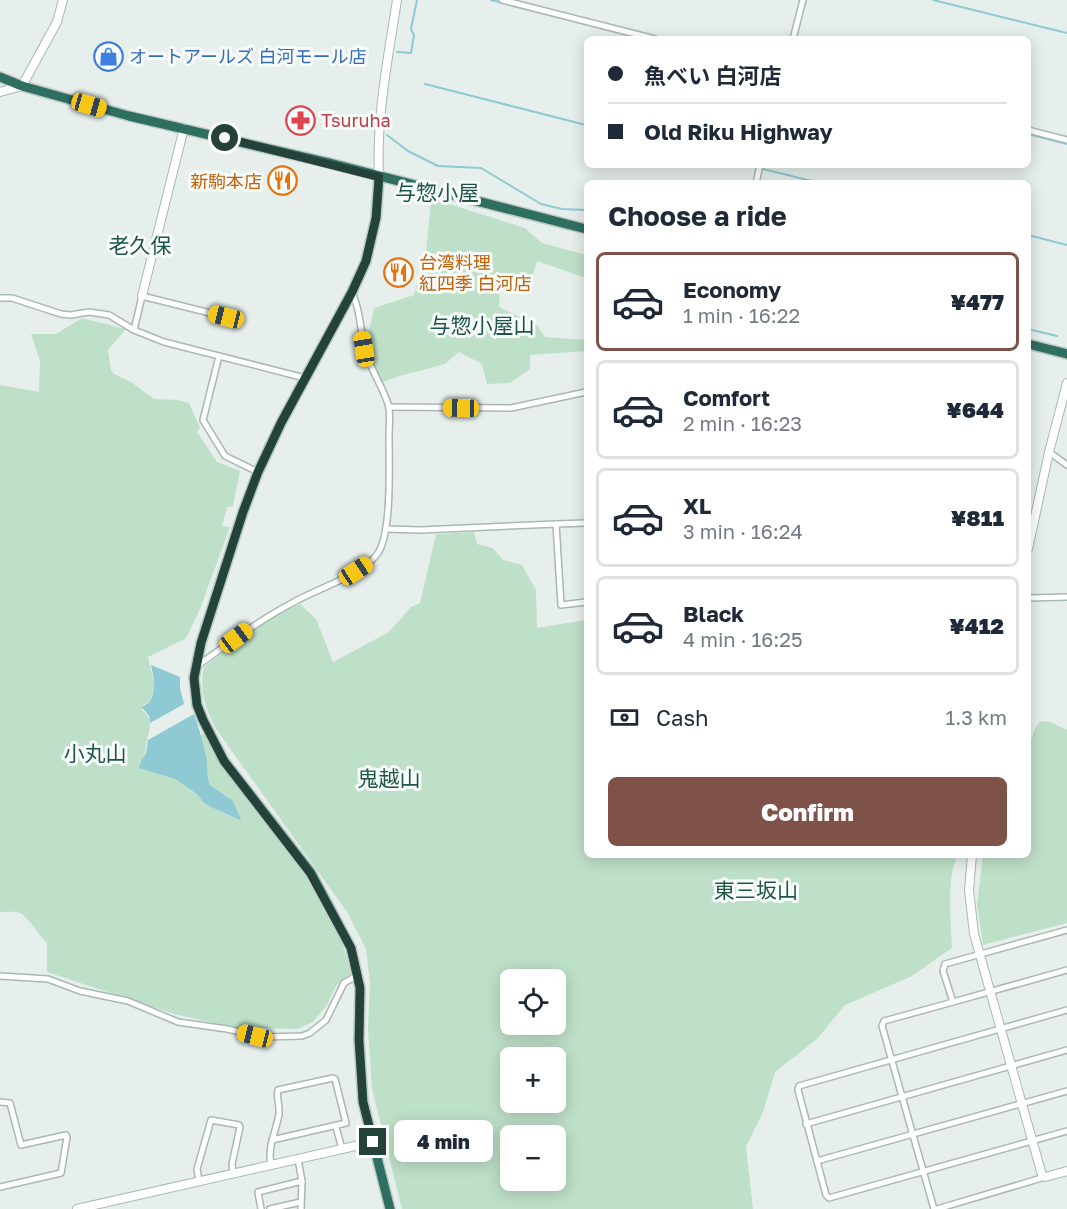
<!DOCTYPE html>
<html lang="en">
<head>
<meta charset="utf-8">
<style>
  body { margin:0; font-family:"Golos Text","Noto Sans JP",sans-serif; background:#f2f2f3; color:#1f2937; height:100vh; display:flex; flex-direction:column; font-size:22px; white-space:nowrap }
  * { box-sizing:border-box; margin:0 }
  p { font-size:20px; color:#747a83 }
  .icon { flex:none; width:33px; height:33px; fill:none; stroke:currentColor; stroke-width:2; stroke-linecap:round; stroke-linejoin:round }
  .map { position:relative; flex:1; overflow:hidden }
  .sheet { position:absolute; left:584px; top:180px; width:447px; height:678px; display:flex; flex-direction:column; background:#fff; border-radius:9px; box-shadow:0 3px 15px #0003 }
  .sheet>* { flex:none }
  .banner { position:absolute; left:584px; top:36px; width:447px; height:132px; border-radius:9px; box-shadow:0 3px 15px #0003; display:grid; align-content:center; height:132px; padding:0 24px; background:#fff }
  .buttons { position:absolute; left:500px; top:969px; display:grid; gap:12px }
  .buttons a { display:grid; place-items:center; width:66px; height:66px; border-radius:9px; background:#fff; box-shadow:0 3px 15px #0003; font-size:30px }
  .end { position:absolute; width:27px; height:27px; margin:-14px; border:8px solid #24423a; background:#fff; box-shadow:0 0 0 3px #fff }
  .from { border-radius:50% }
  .bubble { position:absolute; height:42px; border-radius:9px; background:#fff; box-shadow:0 3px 15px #0003; font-size:20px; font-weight:800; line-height:42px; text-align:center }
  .car { position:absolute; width:18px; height:36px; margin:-18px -9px; border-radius:8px; box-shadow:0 0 4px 2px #0007; background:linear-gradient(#f5c518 24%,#345 0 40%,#f5c518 0 76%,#345 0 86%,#f5c518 0) }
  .banner b { display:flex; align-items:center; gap:21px; height:57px; font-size:22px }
  .banner b+b { border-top:2px solid #e0e1e3 }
  .banner i { width:15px; height:15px; background:#1f2937 }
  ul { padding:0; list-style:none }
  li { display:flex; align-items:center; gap:18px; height:99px; margin:0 12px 9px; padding:0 12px; border:3px solid #e0e1e3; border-radius:9px }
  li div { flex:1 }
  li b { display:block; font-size:22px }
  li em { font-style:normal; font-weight:800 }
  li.on { border-color:#7f5249 }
  li>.icon { width:54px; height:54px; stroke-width:1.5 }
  h2 { padding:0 24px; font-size:27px; line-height:72px }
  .pay { display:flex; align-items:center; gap:15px; height:66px; padding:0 24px; font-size:22px }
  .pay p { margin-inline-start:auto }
  .primary-button { display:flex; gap:12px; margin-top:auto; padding:12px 24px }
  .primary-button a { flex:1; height:69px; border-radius:9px; background:#7f5249; color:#fff; font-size:24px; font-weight:800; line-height:69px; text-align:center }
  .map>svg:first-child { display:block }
  .green { fill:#bfe0c8; fill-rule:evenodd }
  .water { fill:#8ec9d4 }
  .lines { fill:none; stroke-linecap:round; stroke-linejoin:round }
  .stream { stroke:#8ec9d4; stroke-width:2 }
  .street-casing { stroke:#a8b8b2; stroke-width:8 }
  .secondary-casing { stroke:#a4bbb3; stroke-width:10 }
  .highway-casing { stroke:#c2cac8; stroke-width:12 }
  .street { stroke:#fff; stroke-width:5 }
  .secondary { stroke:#fff; stroke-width:8 }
  .highway { stroke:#2f6f62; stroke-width:9 }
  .route { stroke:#24423a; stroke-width:8 }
  .labels { text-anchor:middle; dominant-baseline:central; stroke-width:6; stroke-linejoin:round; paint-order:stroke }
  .shop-label { font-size:18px; fill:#366cbe; stroke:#f7fbf9; text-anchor:start }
  .health-label { font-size:18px; fill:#be3a42; stroke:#f7fbf9; text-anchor:start }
  .food-label { font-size:18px; fill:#c56008; stroke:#f7fbf9; text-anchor:end }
  .quarter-label { font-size:21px; fill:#1f5548; stroke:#f7fbf9 }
</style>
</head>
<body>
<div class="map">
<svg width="1067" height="1209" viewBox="0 0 1067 1209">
  <rect width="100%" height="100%" fill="#e6efeb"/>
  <g class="green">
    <polygon points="431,201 440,201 525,228 542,243 586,255 586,278 537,261 531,281 500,285 499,307 537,325 545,337 586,340 586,351 530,355 530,369 510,383 487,384 482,364 459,352 445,364 403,375 380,383 366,344 374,308 414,295 426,251"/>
    <path d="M82,318L126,329L108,350L111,370L114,374L131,382L154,399L178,400L189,403L200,428L197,432L217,462L240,471L233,506L227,507L222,526L230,527L200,609L186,638L148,657L155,687L149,703L143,705V711C155,721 148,733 146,745C145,752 147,753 142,759L144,769L175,779L197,794L203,802L225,814L230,798L210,785L206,771V755L201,741V735L204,734L220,765L298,861L340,935L351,973L336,986L327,1005L313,1022L297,1029L231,1027L174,1014L47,972V943C40,936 27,916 20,913C14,911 6,912 0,912V385L39,392L40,361L31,334H56Z"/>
    <path d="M474,532L477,544L493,548L503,560L522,565L536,590L537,628L586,620V855H959C946,869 951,928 952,948L910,977L845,1005L817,1039L775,1072L763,1112L746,1147L753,1209H402L372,1089L368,1028L370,983L366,949L347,912L216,729C205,706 199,693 204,667L263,622L300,604L316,619L333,662L389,632L411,607L420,603L436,534ZM510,980H555V1024H510ZM510,1058H555V1102H510ZM510,1136H555V1180H510Z"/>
    <path d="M1041,721L1050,722L1067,730V923L983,945L977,905L983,855H1028C1028,830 1021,735 1041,721Z"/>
  </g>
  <g class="water">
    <path d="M151,665L180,677V688L184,704L150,723L149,716L142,707L149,703C157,690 154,679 151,665Z"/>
    <path d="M194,714C199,728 203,742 206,756C208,767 206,775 210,785L232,800L241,819L240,820L211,807L203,802L197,794L175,779L139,768L142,759L146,754L148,740Z"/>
  </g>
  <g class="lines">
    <g class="stream">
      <polyline points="491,0 503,3"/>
      <polyline points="933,0 1067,33"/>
      <polyline points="578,22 599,27"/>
      <polyline points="397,52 411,53 414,35 411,29 417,0"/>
      <polyline points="425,84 586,125"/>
      <polyline points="1028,134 1067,144"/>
      <polyline points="387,135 408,151 438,166 481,168 541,204 562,209 586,210"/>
      <polyline points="747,165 820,183"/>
      <polyline points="1028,235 1067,245"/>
      <polyline points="1028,329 1057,336"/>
    </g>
    <defs>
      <g id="street">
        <polyline points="502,0 655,39"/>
        <polyline points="793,39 803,0"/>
        <polyline points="1028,130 1067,140"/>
        <polyline points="756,183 760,165"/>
        <polyline points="0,298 12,298 61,314 71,315 89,312 109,315 134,330 164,342 305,378"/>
        <polyline points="134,330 142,296 226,317"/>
        <polyline points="219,356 203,420 225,456 258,472"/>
        <polyline points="389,407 511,408 586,392"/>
        <polyline points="1049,452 1067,465"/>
        <polyline points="586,523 556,524 561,605 586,602"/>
        <polyline points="386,529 420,530 556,524"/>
        <polyline points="1028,598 1067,597"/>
        <path d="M197,666C228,644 258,621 292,603C314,590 365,574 378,553C392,532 389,463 389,436C389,426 391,414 388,404C382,385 370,369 365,350C360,330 361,311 352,292"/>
        <polyline points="0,976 48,979 80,991 128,1001 178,1022 227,1029 263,1037 302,1036 310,1033 326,1020 344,983 358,975"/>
        <polyline points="953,1002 1067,970"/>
        <polyline points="1067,1010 799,1086 798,1090 826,1195 829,1198 1067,1131"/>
        <polyline points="0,1102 10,1103 21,1145 66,1135 67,1137 61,1173 0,1187"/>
        <polyline points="806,1124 1067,1050"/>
        <polyline points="336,1127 342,1149"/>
        <polyline points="298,1159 302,1181 301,1209"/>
        <polyline points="817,1161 1067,1091"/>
        <path d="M271,1165C267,1147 276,1132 279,1114C280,1106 276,1098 278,1090L333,1078L335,1079L346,1123L272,1140"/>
        <polyline points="199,1181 197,1169 211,1120 239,1125 240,1127 232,1164 233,1174"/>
        <polyline points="261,1209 258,1192 302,1181"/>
        <polyline points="270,1209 301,1202"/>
        <polyline points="934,1209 882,1026 884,1021 953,1002 943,971 945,964 1067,930"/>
        <polyline points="937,1209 1045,1177"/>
      </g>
      <g id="secondary">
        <polyline points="0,92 22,86 57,22 63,0"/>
        <path d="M379,177C376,118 388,58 397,0"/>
        <polyline points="142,296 184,128"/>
        <polyline points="1028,549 1049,452 1067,383"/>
        <polyline points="972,855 969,890 974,934 1042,1175 1045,1177 1067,1171"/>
        <polyline points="77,1209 373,1142"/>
      </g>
      <g id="highway">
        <polyline points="0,77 22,86 129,116 329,163 586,229"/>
        <polyline points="379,177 376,218 366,261 352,292 281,423 258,472 243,512 201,643 194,678 197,705 203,720 224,761 311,873 351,948 360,988 359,1040 363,1102 390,1209"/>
        <polyline points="1028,344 1067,354"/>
      </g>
    </defs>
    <use href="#street" class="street-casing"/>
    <use href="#secondary" class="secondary-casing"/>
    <use href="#highway" class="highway-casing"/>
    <use href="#street" class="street"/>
    <use href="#secondary" class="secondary"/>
    <use href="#highway" class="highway"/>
  </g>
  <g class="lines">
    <polyline class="route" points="225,138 379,177 376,218 366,261 352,292 281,423 258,472 243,512 201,643 194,678 197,705 203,720 224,761 310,873 351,948 360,988 359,1040 363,1102 373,1142"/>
  </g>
  <defs>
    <symbol id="shop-ring" viewBox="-11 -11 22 22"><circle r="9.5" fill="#f7fbf9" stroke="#3f7fe0" stroke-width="1.5"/><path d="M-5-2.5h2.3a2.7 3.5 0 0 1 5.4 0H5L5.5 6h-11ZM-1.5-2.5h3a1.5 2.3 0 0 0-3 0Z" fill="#3f7fe0"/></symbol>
    <symbol id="pharmacy-ring" viewBox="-11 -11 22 22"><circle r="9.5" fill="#f7fbf9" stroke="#e0444e" stroke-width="1.5"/><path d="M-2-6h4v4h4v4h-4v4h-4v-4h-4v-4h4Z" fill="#e0444e"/></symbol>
    <symbol id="restaurant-ring" viewBox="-11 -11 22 22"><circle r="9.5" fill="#f7fbf9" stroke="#e8710a" stroke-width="1.5"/><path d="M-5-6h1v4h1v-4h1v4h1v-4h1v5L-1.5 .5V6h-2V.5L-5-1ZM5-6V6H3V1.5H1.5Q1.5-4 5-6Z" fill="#e8710a"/></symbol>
  </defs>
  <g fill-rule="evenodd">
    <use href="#shop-ring" x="92" y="40" width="33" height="33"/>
    <use href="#pharmacy-ring" x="284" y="104" width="33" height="33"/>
    <use href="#restaurant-ring" x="266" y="164" width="33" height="33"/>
    <use href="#restaurant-ring" x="382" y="256" width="33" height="33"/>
  </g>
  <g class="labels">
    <g class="shop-label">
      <text x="129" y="56">オートアールズ 白河モール店</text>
    </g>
    <g class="health-label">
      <text x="321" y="120">Tsuruha</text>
    </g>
    <g class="food-label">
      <text x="262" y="181">新駒本店</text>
      <text x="419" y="262" text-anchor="start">台湾料理<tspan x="419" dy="21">紅四季 白河店</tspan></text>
    </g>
    <g class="quarter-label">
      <text x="437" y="192">与惣小屋</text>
      <text x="140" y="245">老久保</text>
      <text x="482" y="325">与惣小屋山</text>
      <text x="95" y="753">小丸山</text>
      <text x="389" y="778">鬼越山</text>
      <text x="756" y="890">東三坂山</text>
    </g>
  </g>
</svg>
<div class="buttons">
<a><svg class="icon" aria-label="locate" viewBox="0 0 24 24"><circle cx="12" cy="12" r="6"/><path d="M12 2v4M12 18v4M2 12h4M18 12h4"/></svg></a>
<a>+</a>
<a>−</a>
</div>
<i class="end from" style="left:225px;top:138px"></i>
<i class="end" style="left:373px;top:1142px"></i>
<div class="bubble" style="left:394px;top:1120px;width:99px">4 min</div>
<i class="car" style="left:89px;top:105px;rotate:106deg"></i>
<i class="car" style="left:226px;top:317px;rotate:284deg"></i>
<i class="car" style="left:364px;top:349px;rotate:351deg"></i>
<i class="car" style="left:461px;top:408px;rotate:271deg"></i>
<i class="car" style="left:356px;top:571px;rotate:57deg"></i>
<i class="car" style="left:236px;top:638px;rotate:53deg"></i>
<i class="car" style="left:255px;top:1036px;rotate:284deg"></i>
<div class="banner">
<b><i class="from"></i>魚べい 白河店</b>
<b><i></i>Old Riku Highway</b>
</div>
<section class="sheet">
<h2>Choose a ride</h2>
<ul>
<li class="on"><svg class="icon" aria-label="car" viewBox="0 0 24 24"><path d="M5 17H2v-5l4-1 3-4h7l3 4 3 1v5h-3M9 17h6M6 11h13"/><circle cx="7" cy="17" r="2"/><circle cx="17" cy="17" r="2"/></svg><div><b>Economy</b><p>1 min · 16:22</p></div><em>¥477</em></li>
<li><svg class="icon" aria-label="car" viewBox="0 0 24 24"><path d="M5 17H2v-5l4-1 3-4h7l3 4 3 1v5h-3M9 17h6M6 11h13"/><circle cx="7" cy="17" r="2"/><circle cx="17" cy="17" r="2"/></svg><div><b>Comfort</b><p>2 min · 16:23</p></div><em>¥644</em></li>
<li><svg class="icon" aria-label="car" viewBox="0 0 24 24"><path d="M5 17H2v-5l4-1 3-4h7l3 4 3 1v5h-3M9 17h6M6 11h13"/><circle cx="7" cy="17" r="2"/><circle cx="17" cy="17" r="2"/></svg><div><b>XL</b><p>3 min · 16:24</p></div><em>¥811</em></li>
<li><svg class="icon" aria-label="car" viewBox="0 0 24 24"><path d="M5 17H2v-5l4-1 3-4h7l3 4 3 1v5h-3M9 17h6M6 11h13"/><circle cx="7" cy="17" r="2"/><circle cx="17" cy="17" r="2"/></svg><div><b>Black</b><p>4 min · 16:25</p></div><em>¥412</em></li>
</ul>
<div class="pay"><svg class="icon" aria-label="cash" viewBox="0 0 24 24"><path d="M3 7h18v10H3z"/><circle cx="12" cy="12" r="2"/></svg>Cash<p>1.3 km</p></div>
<div class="primary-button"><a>Confirm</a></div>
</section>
</div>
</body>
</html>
